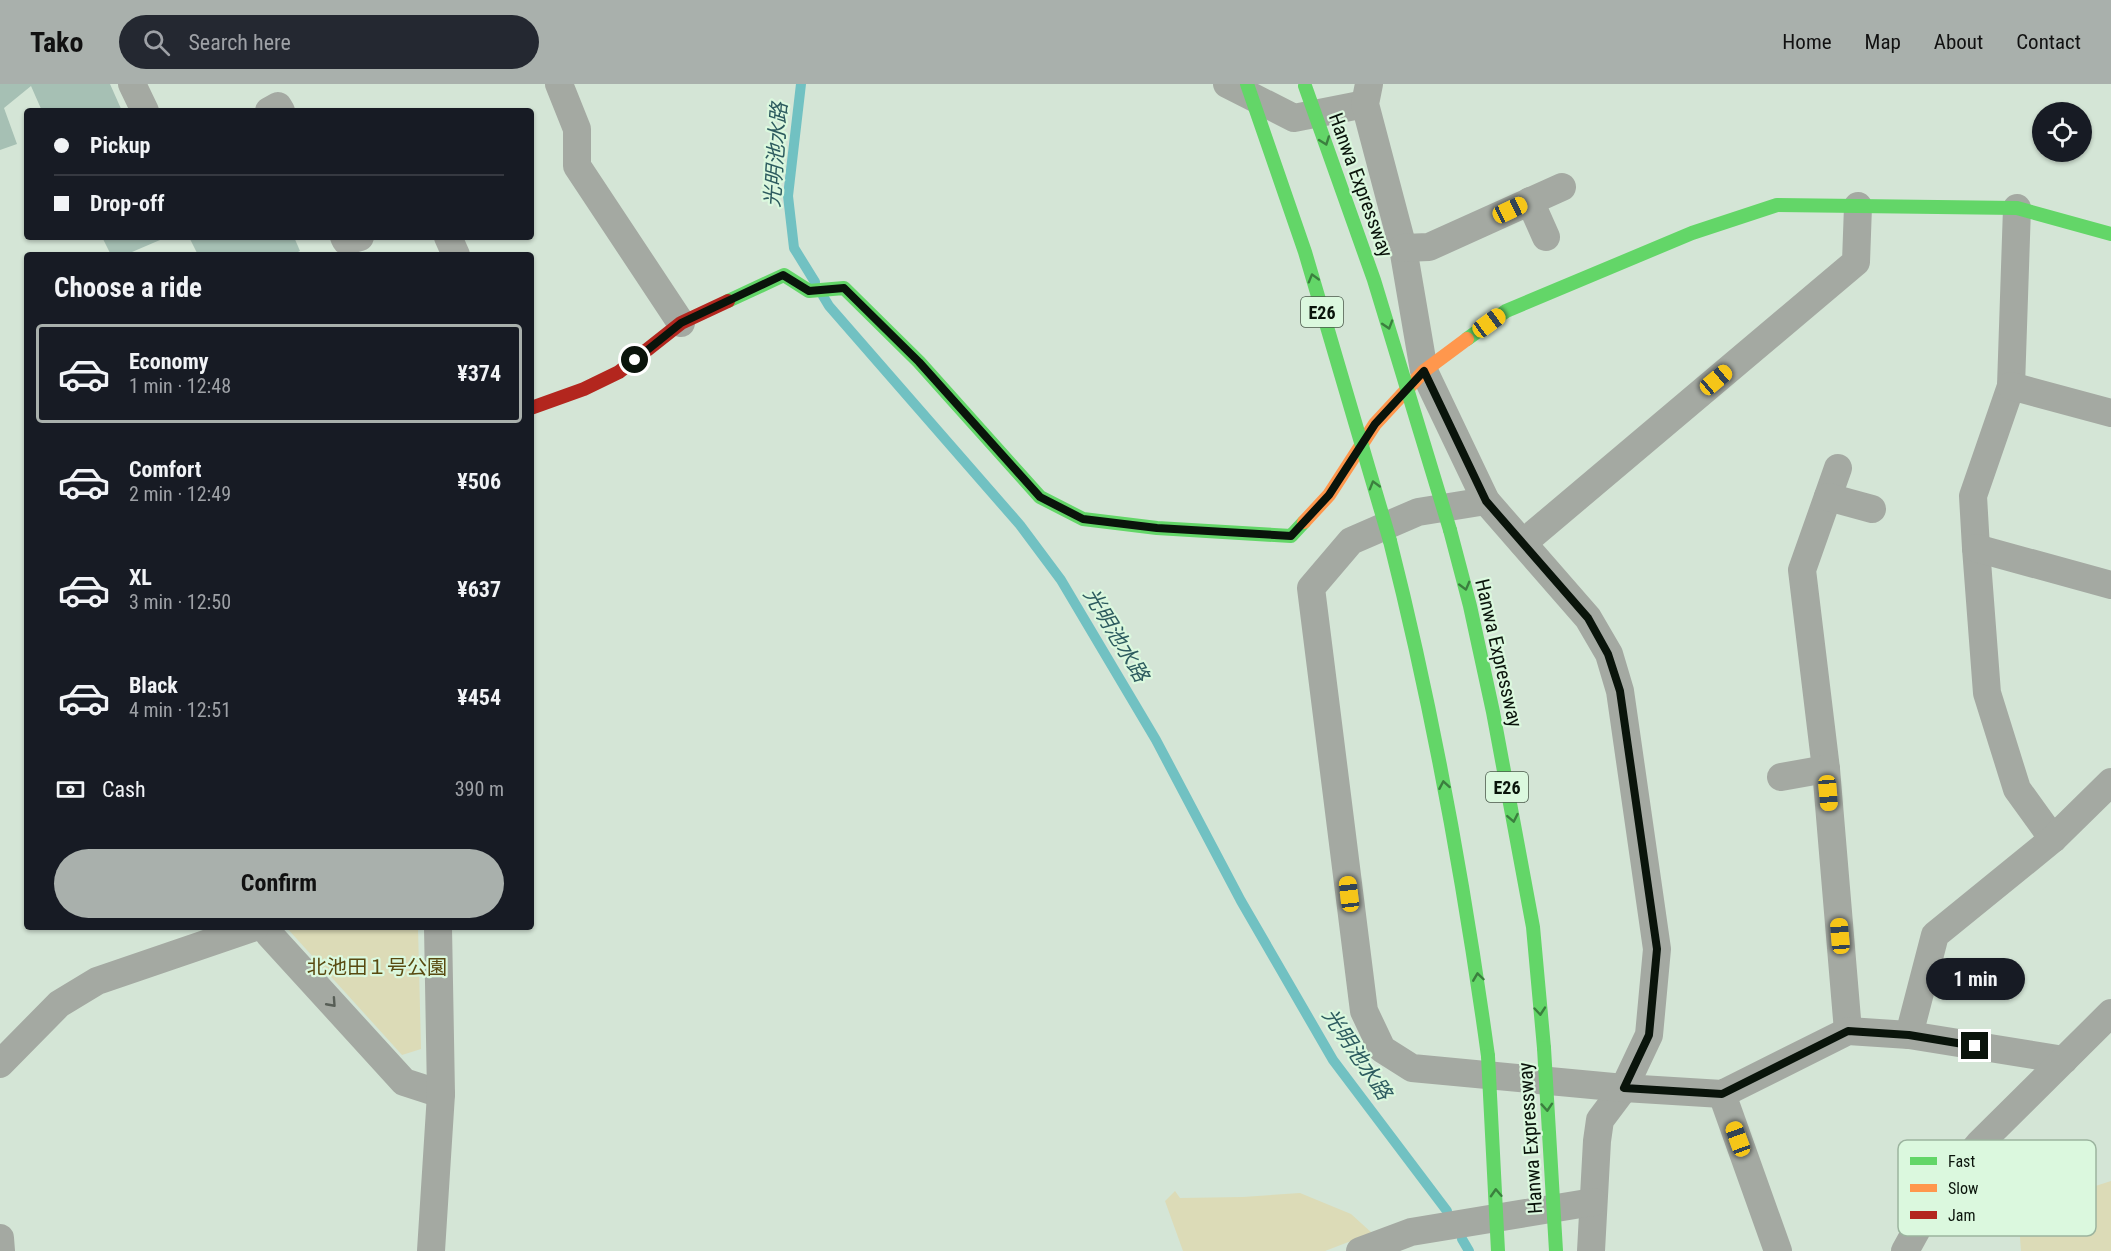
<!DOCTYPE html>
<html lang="en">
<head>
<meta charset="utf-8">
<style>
  body { margin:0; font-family:"Roboto Condensed","Noto Sans JP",sans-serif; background:#242831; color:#f1f3f6; height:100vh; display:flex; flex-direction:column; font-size:22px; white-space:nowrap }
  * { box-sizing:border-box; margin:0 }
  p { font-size:20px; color:#9ea1a6 }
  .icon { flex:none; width:33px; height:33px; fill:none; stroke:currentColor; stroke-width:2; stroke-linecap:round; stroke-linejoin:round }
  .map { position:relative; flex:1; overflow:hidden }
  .drawer { position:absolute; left:24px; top:168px; width:510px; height:678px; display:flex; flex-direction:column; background:#171b24; border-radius:6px; box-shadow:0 2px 4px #0004 }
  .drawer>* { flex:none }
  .banner { position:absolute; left:24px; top:24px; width:510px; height:132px; border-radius:6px; box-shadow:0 2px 4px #0004; display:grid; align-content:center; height:132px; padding:0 30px; background:#171b24 }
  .tools { position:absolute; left:2032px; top:18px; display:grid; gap:12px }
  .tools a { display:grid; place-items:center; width:60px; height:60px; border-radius:50%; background:#171b24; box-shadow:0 2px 4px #0004; font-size:30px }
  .end { position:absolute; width:27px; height:27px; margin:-14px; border:8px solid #0a140b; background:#fff; box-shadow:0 0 0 3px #fff }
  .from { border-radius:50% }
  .bubble { position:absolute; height:42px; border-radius:21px; background:#171b24; box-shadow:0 2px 4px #0004; font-size:20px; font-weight:700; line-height:42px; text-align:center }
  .car { position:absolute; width:18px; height:36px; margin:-18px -9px; border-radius:8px; box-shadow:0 0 4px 2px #0007; background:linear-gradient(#f5c518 24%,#345 0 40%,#f5c518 0 76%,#345 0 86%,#f5c518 0) }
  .banner b { display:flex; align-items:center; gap:21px; height:57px; font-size:22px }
  .banner b+b { border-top:2px solid #363941 }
  .banner i { width:15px; height:15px; background:#f1f3f6 }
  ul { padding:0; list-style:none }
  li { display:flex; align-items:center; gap:18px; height:99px; margin:0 12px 9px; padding:0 18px; border:3px solid transparent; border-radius:6px }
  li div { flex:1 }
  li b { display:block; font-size:22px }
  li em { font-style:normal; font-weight:700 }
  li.current { border-color:#a9b0ac }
  li>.icon { width:54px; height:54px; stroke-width:1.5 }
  h2 { padding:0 30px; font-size:27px; line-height:72px }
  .pay { display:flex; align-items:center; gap:15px; height:66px; padding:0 30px; font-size:22px }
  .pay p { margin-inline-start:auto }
  .action { display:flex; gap:12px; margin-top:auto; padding:12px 30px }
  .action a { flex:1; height:69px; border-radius:36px; background:#a9b0ac; color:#111; font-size:24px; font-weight:700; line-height:69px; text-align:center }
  header { display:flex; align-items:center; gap:36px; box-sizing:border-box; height:84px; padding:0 30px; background:#a9b0ac; color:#111 }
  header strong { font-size:28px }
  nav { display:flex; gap:33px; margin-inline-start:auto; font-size:21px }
  .search { width:420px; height:54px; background:#242831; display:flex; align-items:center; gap:15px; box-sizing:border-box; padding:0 21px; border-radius:33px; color:#9ea1a6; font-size:22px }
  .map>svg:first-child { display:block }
  .green { fill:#dcdbb7 }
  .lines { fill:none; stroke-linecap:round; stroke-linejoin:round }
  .stream { stroke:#71c1c2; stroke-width:10 }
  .building { fill:#a6c0b4 }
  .street { stroke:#a4a9a2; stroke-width:28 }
  .fast { stroke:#63d668; stroke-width:14 }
  .slow { stroke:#ff974d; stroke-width:14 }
  .jam { stroke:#b3261e; stroke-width:14 }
  .fast-bridge { stroke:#63d668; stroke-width:14 }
  .oneway { stroke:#3b7f3e }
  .oneway2 { stroke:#575e56 }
  .route { stroke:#0a140b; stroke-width:8 }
  .labels { text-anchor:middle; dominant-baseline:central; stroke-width:4.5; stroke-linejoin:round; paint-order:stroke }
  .shield { fill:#dbf8de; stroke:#49584a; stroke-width:1.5 }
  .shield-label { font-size:18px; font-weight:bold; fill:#0a140b }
  .street-label { font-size:20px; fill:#0a140b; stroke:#dbf8de }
  .park-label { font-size:20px; fill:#594a11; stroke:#dbf8de }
  .water-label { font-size:21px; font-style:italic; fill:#2d5b5f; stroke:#dbf8de }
  .key { fill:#dbf8de; stroke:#9cb49f; stroke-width:1.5 }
  .key-label { font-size:16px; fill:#0a140b }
</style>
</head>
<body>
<header>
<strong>Tako</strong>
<div class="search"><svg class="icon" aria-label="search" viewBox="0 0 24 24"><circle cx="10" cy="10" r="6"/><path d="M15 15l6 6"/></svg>Search here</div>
<nav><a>Home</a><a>Map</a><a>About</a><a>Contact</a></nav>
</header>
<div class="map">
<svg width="2111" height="1167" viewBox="0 0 2111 1167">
  <rect width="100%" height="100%" fill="#d4e5d6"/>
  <g class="green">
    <polygon points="286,843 418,843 421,965 402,971"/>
    <polygon points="2111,1097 2111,1167 2021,1167 2018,1127"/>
    <polygon points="1175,1107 1180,1114 1243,1113 1300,1109 1351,1130 1372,1149 1325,1167 1183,1167 1165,1117"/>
  </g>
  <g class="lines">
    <g class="stream">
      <polyline points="801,0 788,112 794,164 815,198"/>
      <polyline points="823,212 829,222 1020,441 1061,496 1156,656 1241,817 1333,976 1447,1127"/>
      <polyline points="1462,1155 1469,1167"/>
    </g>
  </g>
  <g class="building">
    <polygon points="0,0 110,0 122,27 42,27 31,2 4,24 17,60 0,66"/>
    <polygon points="102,153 167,153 125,171 111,171"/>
    <polygon points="189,153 294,153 300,167 292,171 198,171"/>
  </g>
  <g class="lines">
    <g class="street">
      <polyline points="132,0 145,27"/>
      <polyline points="559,0 577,45 577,82 681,239"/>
      <polyline points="1227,0 1294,34 1365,20"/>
      <polyline points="1369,0 1365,20 1403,164 1424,287 1486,417 1588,534 1609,570 1620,607 1657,865 1649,951 1624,1004 1600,1036 1597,1057 1591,1167"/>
      <polyline points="269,27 278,22 281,27"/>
      <polyline points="1530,117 1546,153"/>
      <polyline points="2017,124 2011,302 1973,412 1976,464 1987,609 2017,705 2053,755"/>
      <polyline points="344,153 346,157 360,153"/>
      <polyline points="448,153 456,171"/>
      <polyline points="1403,164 1429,163 1562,103"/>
      <polyline points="2011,302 2111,329"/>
      <polyline points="1838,384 1802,486 1826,685 1848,947"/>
      <polyline points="1828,413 1872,425"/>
      <polyline points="1486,417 1418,428 1351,457 1311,504 1364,927 1382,965 1412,984 1624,1004 1722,1010 1848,947 1909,951 2064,976"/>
      <polyline points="1523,459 1856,178 1858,122"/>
      <polyline points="1976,464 2111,501"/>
      <polyline points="1781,693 1826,685"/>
      <polyline points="267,843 269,850 404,998 441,1010"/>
      <polyline points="1909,951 1935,851 2053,755 2111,698"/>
      <polyline points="0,980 59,920 97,897 255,843"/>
      <polyline points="1722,1010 1778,1167"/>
      <polyline points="0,1154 1,1167"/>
      <polyline points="431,1167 441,1010 438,843"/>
      <polyline points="1360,1167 1411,1148 1593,1118"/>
      <polyline points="1905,1167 1936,1111 1979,1060 2111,929"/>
    </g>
    <g class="fast">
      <polyline points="728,217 784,191 809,207 844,204 919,278 1040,413 1083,435 1157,444 1291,452 1304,438"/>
      <polyline points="1467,255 1506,227 1692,149 1777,121 2017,124 2111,150"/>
      <polyline points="1450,446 1470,522 1493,628 1533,843 1544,964"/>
      <path d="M1390,457C1433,627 1464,798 1488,972"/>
    </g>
    <polyline class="slow" points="1304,438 1329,411 1375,340 1424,287 1467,255"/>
    <polyline class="jam" points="531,324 584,305 619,288 681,239 728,217"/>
    <g class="fast-bridge">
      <polyline points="1247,0 1305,168 1390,457"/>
      <polyline points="1305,2 1374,196 1450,446"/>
      <polyline points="1544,964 1556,1167"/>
      <polyline points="1488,972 1498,1167"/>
    </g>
  </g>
  <defs><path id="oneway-chevron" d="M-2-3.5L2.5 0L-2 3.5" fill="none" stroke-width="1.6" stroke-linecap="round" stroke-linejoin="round" transform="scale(1.5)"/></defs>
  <g class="oneway">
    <use href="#oneway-chevron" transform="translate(1325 57) rotate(70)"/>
    <use href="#oneway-chevron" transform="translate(1313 194) rotate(-106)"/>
    <use href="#oneway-chevron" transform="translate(1388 241) rotate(73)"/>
    <use href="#oneway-chevron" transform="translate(1374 401) rotate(-106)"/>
    <use href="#oneway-chevron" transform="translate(1465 502) rotate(75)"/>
    <use href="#oneway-chevron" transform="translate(1444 701) rotate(-100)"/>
    <use href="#oneway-chevron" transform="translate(1513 734) rotate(79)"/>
    <use href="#oneway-chevron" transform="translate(1478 893) rotate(-98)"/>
    <use href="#oneway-chevron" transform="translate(1540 927) rotate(85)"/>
    <use href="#oneway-chevron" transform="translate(1547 1023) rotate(86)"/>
    <use href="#oneway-chevron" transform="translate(1496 1109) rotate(-93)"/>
  </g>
  <use class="oneway2" href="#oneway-chevron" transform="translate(332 919) rotate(48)"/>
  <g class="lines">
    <polyline class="route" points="635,276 681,239 783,191 809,207 844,204 919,278 1040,413 1083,435 1157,444 1291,452 1329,411 1375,340 1424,287 1486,417 1588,534 1608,570 1620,607 1657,865 1649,951 1624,1004 1722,1010 1848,947 1909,951 1975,962"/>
  </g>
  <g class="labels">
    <g class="shield">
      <rect x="1301" y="213" width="42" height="30" rx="4.5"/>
      <rect x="1486" y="688" width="42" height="30" rx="4.5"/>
    </g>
    <g class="shield-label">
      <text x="1322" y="228">E26</text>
      <text x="1507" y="703">E26</text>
    </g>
    <g class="street-label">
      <text transform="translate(1361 101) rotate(70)">Hanwa Expressway</text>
      <text transform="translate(1499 569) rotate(77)">Hanwa Expressway</text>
      <text transform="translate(1530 1054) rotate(-94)">Hanwa Expressway</text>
    </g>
    <g class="park-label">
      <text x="377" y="883">北池田１号公園</text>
    </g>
    <g class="water-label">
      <text transform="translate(776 71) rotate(-86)">光明池水路</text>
      <text transform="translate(1116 551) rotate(59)">光明池水路</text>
      <text transform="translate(1357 970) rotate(56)">光明池水路</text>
    </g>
  </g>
  <rect x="1898" y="1056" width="198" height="96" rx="9" class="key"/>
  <rect x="1910" y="1073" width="27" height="8" fill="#63d668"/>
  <rect x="1910" y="1100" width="27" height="8" fill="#ff974d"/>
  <rect x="1910" y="1127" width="27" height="8" fill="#b3261e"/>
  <g class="key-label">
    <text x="1948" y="1083">Fast</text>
    <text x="1948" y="1110">Slow</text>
    <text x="1948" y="1137">Jam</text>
  </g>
</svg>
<div class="tools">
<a><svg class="icon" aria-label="locate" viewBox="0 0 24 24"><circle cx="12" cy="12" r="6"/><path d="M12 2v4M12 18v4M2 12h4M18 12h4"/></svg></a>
</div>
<i class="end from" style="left:635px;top:276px"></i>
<i class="end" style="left:1975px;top:962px"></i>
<div class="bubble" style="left:1926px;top:874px;width:99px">1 min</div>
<i class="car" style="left:1510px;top:126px;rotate:65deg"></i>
<i class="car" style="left:1489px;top:239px;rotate:54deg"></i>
<i class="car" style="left:1716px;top:296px;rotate:50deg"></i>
<i class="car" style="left:1828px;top:709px;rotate:175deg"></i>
<i class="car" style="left:1349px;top:810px;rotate:353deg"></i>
<i class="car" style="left:1840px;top:852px;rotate:355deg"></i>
<i class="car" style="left:1738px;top:1055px;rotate:340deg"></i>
<div class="banner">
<b><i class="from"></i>Pickup</b>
<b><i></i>Drop-off</b>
</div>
<section class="drawer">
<h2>Choose a ride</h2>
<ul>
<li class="current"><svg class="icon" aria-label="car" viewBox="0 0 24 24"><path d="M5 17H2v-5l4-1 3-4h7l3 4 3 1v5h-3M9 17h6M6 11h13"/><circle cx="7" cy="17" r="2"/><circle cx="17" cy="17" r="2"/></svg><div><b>Economy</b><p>1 min · 12:48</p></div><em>¥374</em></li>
<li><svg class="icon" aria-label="car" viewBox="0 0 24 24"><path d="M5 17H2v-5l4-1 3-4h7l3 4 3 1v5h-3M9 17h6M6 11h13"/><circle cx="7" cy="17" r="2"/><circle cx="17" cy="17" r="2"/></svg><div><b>Comfort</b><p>2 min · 12:49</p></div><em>¥506</em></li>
<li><svg class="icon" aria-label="car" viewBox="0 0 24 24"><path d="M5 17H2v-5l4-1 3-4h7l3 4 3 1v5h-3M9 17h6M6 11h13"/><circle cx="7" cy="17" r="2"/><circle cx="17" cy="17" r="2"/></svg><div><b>XL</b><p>3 min · 12:50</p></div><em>¥637</em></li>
<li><svg class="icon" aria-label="car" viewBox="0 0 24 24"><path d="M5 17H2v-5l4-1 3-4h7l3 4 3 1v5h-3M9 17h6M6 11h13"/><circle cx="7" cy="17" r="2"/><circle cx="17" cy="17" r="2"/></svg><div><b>Black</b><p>4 min · 12:51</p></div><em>¥454</em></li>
</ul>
<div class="pay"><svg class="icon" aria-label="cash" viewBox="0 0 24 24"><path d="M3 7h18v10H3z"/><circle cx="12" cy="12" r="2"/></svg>Cash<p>390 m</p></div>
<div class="action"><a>Confirm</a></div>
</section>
</div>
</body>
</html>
